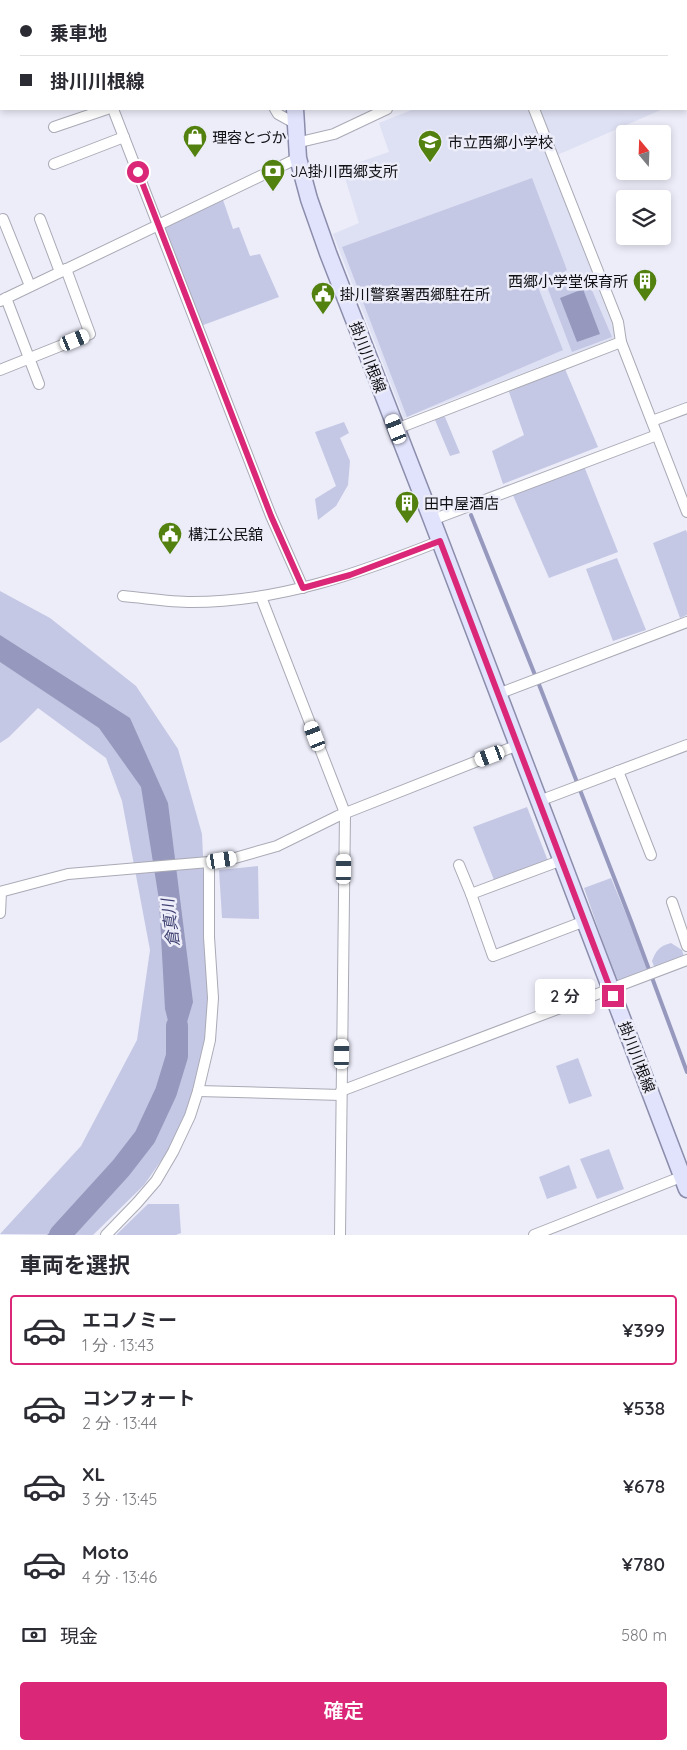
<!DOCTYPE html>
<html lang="ja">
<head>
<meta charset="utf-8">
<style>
  body { margin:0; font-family:Quicksand,"Noto Sans JP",sans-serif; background:#f2f2f3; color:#2b2b33; height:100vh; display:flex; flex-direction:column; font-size:19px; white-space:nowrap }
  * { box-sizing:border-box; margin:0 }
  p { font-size:16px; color:#7c7c81 }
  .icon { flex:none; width:28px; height:28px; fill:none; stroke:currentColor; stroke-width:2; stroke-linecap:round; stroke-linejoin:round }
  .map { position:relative; height:1235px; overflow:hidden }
  .panel { display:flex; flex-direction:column; background:#fff; flex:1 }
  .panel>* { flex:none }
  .guide { position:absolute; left:0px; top:0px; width:688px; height:110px; box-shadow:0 2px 8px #0003; display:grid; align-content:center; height:110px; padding:0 20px; background:#fff }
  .needle { width:32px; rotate:341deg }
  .fabs { position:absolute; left:616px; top:125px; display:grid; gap:10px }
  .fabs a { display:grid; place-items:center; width:55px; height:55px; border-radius:5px; background:#fff; box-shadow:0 2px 8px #0003; font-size:25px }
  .end { position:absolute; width:22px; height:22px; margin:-11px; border:6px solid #db2777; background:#fff; box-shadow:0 0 0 2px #fff }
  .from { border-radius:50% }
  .bubble { position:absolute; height:35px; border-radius:5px; background:#fff; box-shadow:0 2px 8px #0003; font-size:16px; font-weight:600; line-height:35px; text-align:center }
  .car { position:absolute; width:15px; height:30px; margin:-15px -8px; border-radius:6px; box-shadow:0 0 4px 1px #0007; background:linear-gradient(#fff 24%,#345 0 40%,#fff 0 76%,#345 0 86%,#fff 0) }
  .guide b { display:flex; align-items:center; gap:18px; height:48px; font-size:19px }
  .guide b+b { border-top:1px solid #e1e1e2 }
  .guide i { width:12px; height:12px; background:#2b2b33 }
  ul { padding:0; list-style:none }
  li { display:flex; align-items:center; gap:15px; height:70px; margin:0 10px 8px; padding:0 10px; border:2px solid transparent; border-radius:5px }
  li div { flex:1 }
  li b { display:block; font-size:19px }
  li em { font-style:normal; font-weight:600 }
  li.on { border-color:#db2777 }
  li>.icon { width:45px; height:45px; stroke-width:1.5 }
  h2 { padding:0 20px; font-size:22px; line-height:60px }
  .pay { display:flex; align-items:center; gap:12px; height:55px; padding:0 20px; font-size:19px }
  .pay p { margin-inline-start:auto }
  .primary-button { display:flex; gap:10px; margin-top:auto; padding:10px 20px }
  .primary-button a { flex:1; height:58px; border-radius:5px; background:#db2777; color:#fff; font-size:20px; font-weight:600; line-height:58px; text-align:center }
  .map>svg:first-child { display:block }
  .built { fill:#dee0f3 }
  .green { fill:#c5c8e5 }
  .water { fill:#9699bd }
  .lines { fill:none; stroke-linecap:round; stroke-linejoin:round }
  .stream { stroke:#9699bd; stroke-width:4 }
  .river { stroke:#9699bd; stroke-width:22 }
  .minor-casing { stroke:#a9aab5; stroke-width:12 }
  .primary-casing { stroke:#8b8dab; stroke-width:19 }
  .minor { stroke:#fff; stroke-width:10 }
  .primary { stroke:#e1e3fd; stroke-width:16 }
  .route { stroke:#db2777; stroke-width:6 }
  .labels { text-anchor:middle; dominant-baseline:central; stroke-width:5; stroke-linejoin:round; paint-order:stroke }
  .poi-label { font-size:15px; fill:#101014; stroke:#ecedf9; text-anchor:start }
  .street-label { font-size:15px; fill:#101014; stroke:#ecedf9 }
  .water-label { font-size:16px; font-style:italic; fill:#3d3f70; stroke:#ecedf9 }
</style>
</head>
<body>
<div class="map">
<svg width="687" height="1235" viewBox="0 0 687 1235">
  <rect width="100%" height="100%" fill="#ecedf9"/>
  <polygon class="built" points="414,109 663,109 548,159 616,334 613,339 404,418 333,234 359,223 342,168 389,152 379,123"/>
  <g class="green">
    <polygon points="532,178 567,270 538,287 563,350 407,417 342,247"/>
    <polygon points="221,194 233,229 239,227 250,256 260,254 279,297 198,327 158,224"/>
    <polygon points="574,273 578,283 588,281 612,337 572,352 546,284"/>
    <polygon points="565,369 598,447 503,484 492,451 524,435 509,392"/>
    <polygon points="438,417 445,417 460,453 450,456 435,420"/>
    <polygon points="344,422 349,433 340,438 350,461 348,485 336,506 318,520 315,499 336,486 315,432"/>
    <polygon points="584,466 618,552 549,578 512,493"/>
    <polygon points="686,530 687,533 687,615 680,618 653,543"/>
    <polygon points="617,558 646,630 613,641 586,569"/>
    <polygon points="0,591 50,618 136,686 178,749 202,834 211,1032 184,1128 144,1185 93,1235 0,1234 81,1146 137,1040 150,950 122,801 106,758 38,708 9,737 0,743"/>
    <polygon points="527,807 548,861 494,880 473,827"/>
    <polygon points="258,866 259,919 222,918 219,870"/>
    <polygon points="611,878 649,969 617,983 584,888"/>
    <path d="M671,943L682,950L684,957L655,969L652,961C656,950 660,946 671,943Z"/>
    <polygon points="578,1058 592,1096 569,1104 556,1066"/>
    <polygon points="609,1149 624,1189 597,1199 580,1159"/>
    <polygon points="569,1165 577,1188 547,1199 539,1177"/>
    <polygon points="148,1204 179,1204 181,1233 176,1235 116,1235"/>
  </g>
  <g class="water">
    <polygon points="583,289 600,334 577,342 560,298"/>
    <polygon points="0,635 130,718 168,803 193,1002 177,1056 165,1009 159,900 141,787 99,728 0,662"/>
    <polygon points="121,1168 127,1170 67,1235 47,1235"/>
  </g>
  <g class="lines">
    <g class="stream">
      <polyline points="471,515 535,675"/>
      <polyline points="538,682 631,921 687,1072"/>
    </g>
    <polyline class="river" points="60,1235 121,1168 145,1137 166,1092 177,1056 177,1026"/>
    <defs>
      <g id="minor">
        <polyline points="70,0 71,1"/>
        <polyline points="225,0 226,1"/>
        <polyline points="491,0 492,1"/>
        <polyline points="663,1 666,0"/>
        <polyline points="0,70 1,69"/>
        <polyline points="113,109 271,516 303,588"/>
        <polyline points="275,109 278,114 296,124"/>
        <polyline points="54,127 107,109"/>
        <polyline points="296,143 334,134 387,109"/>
        <polyline points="54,164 124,137"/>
        <polyline points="3,219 30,286"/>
        <polyline points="40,219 60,272"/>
        <polyline points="6,298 39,384"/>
        <polyline points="0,301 298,158"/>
        <polyline points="621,342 687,512"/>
        <polyline points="0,370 90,334 66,269"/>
        <polyline points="652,421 687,408"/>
        <polyline points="396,429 621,342 618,322 534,109"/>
        <polyline points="432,520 657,435"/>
        <path d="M123,596C146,598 169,602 192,602C279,602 360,573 440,541"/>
        <polyline points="261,597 345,813 340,1235"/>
        <polyline points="498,694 687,622"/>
        <polyline points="618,771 651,855"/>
        <polyline points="539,801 687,745"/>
        <polyline points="562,860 471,894 493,956 585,921"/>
        <polyline points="459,865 471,894"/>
        <polyline points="0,892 68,874 209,862 235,858 277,846 338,816 518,745"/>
        <polyline points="672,902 687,946"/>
        <polyline points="0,913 1,892"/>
        <polyline points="198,1091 341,1095"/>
        <polyline points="341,1091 687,960"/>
        <polyline points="106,1235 137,1203 156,1181 173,1152 190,1116 198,1091 210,1040 213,998 209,937 209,862"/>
        <polyline points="534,1235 686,1175"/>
      </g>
      <g id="primary">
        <polyline points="306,1 306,0"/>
        <polyline points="295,109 298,158 309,199 328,253 432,520 687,1189"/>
      </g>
    </defs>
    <use href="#minor" class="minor-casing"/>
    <use href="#primary" class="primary-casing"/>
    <use href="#minor" class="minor"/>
    <use href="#primary" class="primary"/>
  </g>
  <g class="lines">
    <polyline class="route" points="138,172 271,516 303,588 350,575 440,541 613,996"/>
  </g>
  <defs>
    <symbol id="shop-pin" viewBox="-11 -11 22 30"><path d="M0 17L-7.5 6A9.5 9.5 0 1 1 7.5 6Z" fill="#53810f" stroke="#ecedf9"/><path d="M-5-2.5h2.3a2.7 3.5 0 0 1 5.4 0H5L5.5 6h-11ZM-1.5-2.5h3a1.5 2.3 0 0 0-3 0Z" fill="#fff"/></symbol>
    <symbol id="school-pin" viewBox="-11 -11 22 30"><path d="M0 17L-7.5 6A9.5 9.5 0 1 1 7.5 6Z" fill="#53810f" stroke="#ecedf9"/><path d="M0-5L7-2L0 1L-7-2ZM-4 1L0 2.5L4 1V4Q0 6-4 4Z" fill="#fff"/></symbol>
    <symbol id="bank-pin" viewBox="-11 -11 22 30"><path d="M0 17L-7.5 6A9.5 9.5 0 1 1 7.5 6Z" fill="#53810f" stroke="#ecedf9"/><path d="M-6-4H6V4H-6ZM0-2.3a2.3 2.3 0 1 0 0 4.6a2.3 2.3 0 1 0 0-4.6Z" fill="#fff"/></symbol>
    <symbol id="building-pin" viewBox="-11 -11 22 30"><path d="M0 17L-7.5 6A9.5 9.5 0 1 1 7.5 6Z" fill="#53810f" stroke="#ecedf9"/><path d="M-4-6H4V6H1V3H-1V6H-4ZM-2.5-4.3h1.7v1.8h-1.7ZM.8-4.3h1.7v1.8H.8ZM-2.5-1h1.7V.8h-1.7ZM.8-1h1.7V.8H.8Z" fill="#fff"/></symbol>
    <symbol id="civic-pin" viewBox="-11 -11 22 30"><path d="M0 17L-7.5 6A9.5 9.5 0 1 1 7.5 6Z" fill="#53810f" stroke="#ecedf9"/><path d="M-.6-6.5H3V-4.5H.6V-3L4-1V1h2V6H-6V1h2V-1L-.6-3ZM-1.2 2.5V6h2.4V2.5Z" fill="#fff"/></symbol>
  </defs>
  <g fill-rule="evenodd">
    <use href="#shop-pin" x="181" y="123" width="28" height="38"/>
    <use href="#school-pin" x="416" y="128" width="28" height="38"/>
    <use href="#bank-pin" x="259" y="157" width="28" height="38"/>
    <use href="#building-pin" x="631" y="267" width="28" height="38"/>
    <use href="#civic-pin" x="309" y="280" width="28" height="38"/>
    <use href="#building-pin" x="393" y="489" width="28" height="38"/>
    <use href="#civic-pin" x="156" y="520" width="28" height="38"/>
  </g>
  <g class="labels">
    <g class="poi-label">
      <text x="212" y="137">理容とづか</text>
      <text x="448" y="142">市立西郷小学校</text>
      <text x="290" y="171">JA掛川西郷支所</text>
      <text x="628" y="281" text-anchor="end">西郷小学堂保育所</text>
      <text x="340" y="294">掛川警察署西郷駐在所</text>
      <text x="424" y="503">田中屋酒店</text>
      <text x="188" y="534">構江公民舘</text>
    </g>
    <g class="street-label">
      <text transform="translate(368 357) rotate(69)">掛川川根線</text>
      <text transform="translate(637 1057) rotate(69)">掛川川根線</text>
    </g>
    <g class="water-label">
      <text transform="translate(170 923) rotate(-97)">倉真川</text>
    </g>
  </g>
</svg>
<div class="fabs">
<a><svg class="needle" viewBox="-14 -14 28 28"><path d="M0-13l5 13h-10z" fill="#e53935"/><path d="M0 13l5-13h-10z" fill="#7c7c81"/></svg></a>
<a><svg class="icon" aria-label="layers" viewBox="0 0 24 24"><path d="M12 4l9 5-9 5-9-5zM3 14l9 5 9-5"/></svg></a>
</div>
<i class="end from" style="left:138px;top:172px"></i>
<i class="end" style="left:613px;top:996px"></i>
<div class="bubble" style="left:535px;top:979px;width:60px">2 分</div>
<i class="car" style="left:75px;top:340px;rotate:68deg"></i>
<i class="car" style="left:396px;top:429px;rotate:339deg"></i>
<i class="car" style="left:315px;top:736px;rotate:339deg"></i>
<i class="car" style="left:490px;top:756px;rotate:249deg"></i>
<i class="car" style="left:222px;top:860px;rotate:81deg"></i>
<i class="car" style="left:344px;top:869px;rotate:1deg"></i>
<i class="car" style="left:342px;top:1054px;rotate:1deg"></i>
<div class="guide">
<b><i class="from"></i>乗車地</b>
<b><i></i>掛川川根線</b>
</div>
</div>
<section class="panel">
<h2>車両を選択</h2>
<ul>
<li class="on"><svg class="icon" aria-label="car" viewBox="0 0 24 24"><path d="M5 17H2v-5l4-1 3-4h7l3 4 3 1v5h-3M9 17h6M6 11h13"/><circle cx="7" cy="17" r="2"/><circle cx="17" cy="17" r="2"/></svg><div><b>エコノミー</b><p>1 分 · 13:43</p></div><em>¥399</em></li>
<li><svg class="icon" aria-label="car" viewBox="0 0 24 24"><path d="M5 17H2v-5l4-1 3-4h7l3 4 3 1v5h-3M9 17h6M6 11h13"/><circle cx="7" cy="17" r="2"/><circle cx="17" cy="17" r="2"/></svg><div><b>コンフォート</b><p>2 分 · 13:44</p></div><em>¥538</em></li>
<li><svg class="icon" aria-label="car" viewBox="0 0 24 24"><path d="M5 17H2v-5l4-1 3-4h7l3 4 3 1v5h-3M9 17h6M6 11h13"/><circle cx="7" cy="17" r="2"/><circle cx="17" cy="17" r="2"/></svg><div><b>XL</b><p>3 分 · 13:45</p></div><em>¥678</em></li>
<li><svg class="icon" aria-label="car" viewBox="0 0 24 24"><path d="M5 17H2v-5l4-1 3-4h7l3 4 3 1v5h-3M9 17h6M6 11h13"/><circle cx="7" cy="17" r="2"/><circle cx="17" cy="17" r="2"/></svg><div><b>Moto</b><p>4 分 · 13:46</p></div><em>¥780</em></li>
</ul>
<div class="pay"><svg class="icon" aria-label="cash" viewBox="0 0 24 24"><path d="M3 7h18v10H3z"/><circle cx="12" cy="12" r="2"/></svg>現金<p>580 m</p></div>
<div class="primary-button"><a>確定</a></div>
</section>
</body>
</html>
